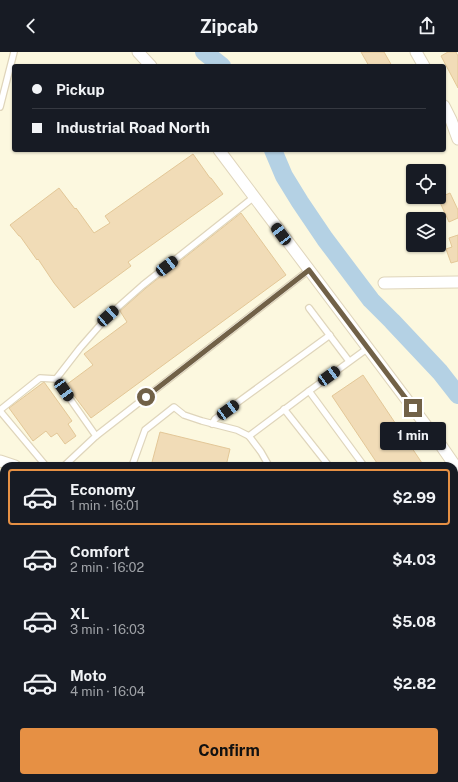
<!DOCTYPE html>
<html lang="en">
<head>
<meta charset="utf-8">
<style>
  body { margin:0; font-family:"Public Sans",sans-serif; background:#242831; color:#f1f3f6; height:100vh; display:flex; flex-direction:column; font-size:15px; white-space:nowrap }
  * { box-sizing:border-box; margin:0 }
  p { font-size:13px; color:#9ea1a6 }
  .icon { flex:none; width:22px; height:22px; fill:none; stroke:currentColor; stroke-width:2; stroke-linecap:round; stroke-linejoin:round }
  .map { position:relative; flex:1; overflow:hidden }
  .panel { position:absolute; left:0px; top:410px; width:458px; height:320px; display:flex; flex-direction:column; background:#171b24; border-radius:12px 12px 0 0; box-shadow:0 1px 3px #0004 }
  .panel>* { flex:none }
  .guide { position:absolute; left:12px; top:12px; width:434px; height:88px; border-radius:4px; box-shadow:0 1px 3px #0004; display:grid; align-content:center; height:88px; padding:0 20px; background:#171b24 }
  .buttons { position:absolute; left:406px; top:112px; display:grid; gap:8px }
  .buttons a { display:grid; place-items:center; width:40px; height:40px; border-radius:4px; background:#171b24; box-shadow:0 1px 3px #0004; font-size:20px }
  .end { position:absolute; width:18px; height:18px; margin:-9px; border:5px solid #716147; background:#fff; box-shadow:0 0 0 2px #fff }
  .from { border-radius:50% }
  .bubble { position:absolute; height:28px; border-radius:4px; background:#171b24; box-shadow:0 1px 3px #0004; font-size:13px; font-weight:700; line-height:28px; text-align:center }
  .car { position:absolute; width:12px; height:24px; margin:-12px -6px; border-radius:5px; box-shadow:0 0 3px 1px #0007; background:linear-gradient(#222 24%,#8ab4d8 0 40%,#222 0 76%,#8ab4d8 0 86%,#222 0) }
  .guide b { display:flex; align-items:center; gap:14px; height:38px; font-size:15px }
  .guide b+b { border-top:1px solid #363941 }
  .guide i { width:10px; height:10px; background:#f1f3f6 }
  ul { padding:7px 0 0; list-style:none }
  li { display:flex; align-items:center; gap:12px; height:56px; margin:0 8px 6px; padding:0 12px; border:2px solid transparent; border-radius:4px }
  li div { flex:1 }
  li b { display:block; font-size:15px }
  li em { font-style:normal; font-weight:700 }
  li.selected { border-color:#e69044 }
  li>.icon { width:36px; height:36px; stroke-width:1.5 }
  .primary-button { display:flex; gap:8px; margin-top:auto; padding:8px 20px }
  .primary-button a { flex:1; height:46px; border-radius:4px; background:#e69044; color:#111; font-size:16px; font-weight:700; line-height:46px; text-align:center }
  header { display:flex; justify-content:space-between; align-items:center; height:52px; padding:0 20px; background:#171b24; font-size:18px; font-weight:700 }
  .map>svg:first-child { display:block }
  .lines { fill:none; stroke-linecap:round; stroke-linejoin:round }
  .stream { stroke:#9abed6; stroke-width:3 }
  .river { stroke:#b4d1e4; stroke-width:18 }
  .building { fill:#f1dcb7; stroke:#e3c797 }
  .service-casing { stroke:#dfd5bb; stroke-width:8 }
  .minor-casing { stroke:#dfd5bb; stroke-width:13 }
  .primary-casing { stroke:#fff; stroke-width:19 }
  .service { stroke:#fff; stroke-width:5.5 }
  .minor { stroke:#fff; stroke-width:11 }
  .primary { stroke:#fbef97; stroke-width:17 }
  .route { stroke:#716147; stroke-width:5 }
</style>
</head>
<body>
<header><svg class="icon" aria-label="back" viewBox="0 0 24 24"><path d="M15 5l-7 7 7 7"/></svg>Zipcab<svg class="icon" aria-label="share" viewBox="0 0 24 24"><path d="M12 15V3M7 8l5-5 5 5M5 13v7h14v-7"/></svg></header>
<div class="map">
<svg width="458" height="730" viewBox="0 0 458 730">
  <rect width="100%" height="100%" fill="#fcf8df"/>
  <g class="lines">
    <g class="stream">
      <polyline points="454,724 458,724"/>
      <polyline points="416,730 428,727 434,726"/>
    </g>
    <g class="river">
      <polyline points="204,0 222,14"/>
      <polyline points="273,98 284,124 300,150 325,187 371,248 392,269 440,320 458,343"/>
    </g>
  </g>
  <g class="building">
    <polygon points="361,0 384,0 392,14 369,14"/>
    <polygon points="448,0 456,0 458,4 458,36 441,4"/>
    <polygon points="193,102 210,126 211,126 223,142 128,210 131,214 74,256 54,231 38,207 37,208 20,184 19,184 10,173 59,136 75,157 76,156 94,181 110,171 105,164"/>
    <polygon points="450,141 458,158 458,166 449,170 438,146"/>
    <polygon points="241,161 286,223 91,366 66,333 93,313 84,302 127,270 120,259 146,236"/>
    <polygon points="458,183 458,209 451,211 446,197 452,195 449,186"/>
    <polygon points="363,323 424,414 379,414 332,344"/>
    <polygon points="44,330 72,369 68,372 76,384 65,392 57,381 51,385 46,379 33,389 9,356"/>
    <polygon points="160,380 230,397 226,414 151,414"/>
  </g>
  <g class="lines">
    <defs>
      <g id="service">
        <polyline points="0,55 14,0"/>
        <polyline points="309,256 349,309"/>
        <polyline points="284,357 329,414"/>
        <polyline points="0,358 40,326 56,327"/>
        <polyline points="0,359 46,414"/>
        <polyline points="212,372 215,367 330,283"/>
        <polyline points="96,384 309,218"/>
        <polyline points="249,384 309,339"/>
        <polyline points="64,414 96,384 56,327 80,296 108,264 143,233 254,145"/>
        <polyline points="132,414 145,378 174,355 184,363 202,369 237,378 249,384 261,400 269,414"/>
        <polyline points="364,414 309,339 368,296"/>
        <polyline points="454,446 458,446"/>
        <polyline points="454,488 458,488"/>
        <polyline points="454,556 458,556"/>
        <polyline points="454,639 458,639"/>
      </g>
      <g id="minor">
        <polyline points="138,0 151,14"/>
        <polyline points="416,0 424,14"/>
        <polyline points="444,54 451,68 458,87"/>
        <polyline points="219,98 440,392 458,418"/>
        <polyline points="384,231 458,230"/>
        <polyline points="0,409 15,414"/>
      </g>
      <g id="primary">
        <polyline points="454,519 458,519"/>
        <polyline points="0,612 4,609"/>
      </g>
    </defs>
    <use href="#service" class="service-casing"/>
    <use href="#minor" class="minor-casing"/>
    <use href="#primary" class="primary-casing"/>
    <use href="#service" class="service"/>
    <use href="#minor" class="minor"/>
    <use href="#primary" class="primary"/>
  </g>
  <g class="lines">
    <polyline class="route" points="146,345 309,218 413,356"/>
  </g>
</svg>
<div class="buttons">
<a><svg class="icon" aria-label="locate" viewBox="0 0 24 24"><circle cx="12" cy="12" r="6"/><path d="M12 2v4M12 18v4M2 12h4M18 12h4"/></svg></a>
<a><svg class="icon" aria-label="layers" viewBox="0 0 24 24"><path d="M12 4l9 5-9 5-9-5zM3 14l9 5 9-5"/></svg></a>
</div>
<i class="end from" style="left:146px;top:345px"></i>
<i class="end" style="left:413px;top:356px"></i>
<div class="bubble" style="left:380px;top:370px;width:66px">1 min</div>
<i class="car" style="left:281px;top:182px;rotate:323deg"></i>
<i class="car" style="left:167px;top:214px;rotate:52deg"></i>
<i class="car" style="left:108px;top:264px;rotate:48deg"></i>
<i class="car" style="left:329px;top:324px;rotate:54deg"></i>
<i class="car" style="left:64px;top:338px;rotate:145deg"></i>
<i class="car" style="left:228px;top:358px;rotate:54deg"></i>
<div class="guide">
<b><i class="from"></i>Pickup</b>
<b><i></i>Industrial Road North</b>
</div>
<section class="panel">
<ul>
<li class="selected"><svg class="icon" aria-label="car" viewBox="0 0 24 24"><path d="M5 17H2v-5l4-1 3-4h7l3 4 3 1v5h-3M9 17h6M6 11h13"/><circle cx="7" cy="17" r="2"/><circle cx="17" cy="17" r="2"/></svg><div><b>Economy</b><p>1 min · 16:01</p></div><em>$2.99</em></li>
<li><svg class="icon" aria-label="car" viewBox="0 0 24 24"><path d="M5 17H2v-5l4-1 3-4h7l3 4 3 1v5h-3M9 17h6M6 11h13"/><circle cx="7" cy="17" r="2"/><circle cx="17" cy="17" r="2"/></svg><div><b>Comfort</b><p>2 min · 16:02</p></div><em>$4.03</em></li>
<li><svg class="icon" aria-label="car" viewBox="0 0 24 24"><path d="M5 17H2v-5l4-1 3-4h7l3 4 3 1v5h-3M9 17h6M6 11h13"/><circle cx="7" cy="17" r="2"/><circle cx="17" cy="17" r="2"/></svg><div><b>XL</b><p>3 min · 16:03</p></div><em>$5.08</em></li>
<li><svg class="icon" aria-label="car" viewBox="0 0 24 24"><path d="M5 17H2v-5l4-1 3-4h7l3 4 3 1v5h-3M9 17h6M6 11h13"/><circle cx="7" cy="17" r="2"/><circle cx="17" cy="17" r="2"/></svg><div><b>Moto</b><p>4 min · 16:04</p></div><em>$2.82</em></li>
</ul>
<div class="primary-button"><a>Confirm</a></div>
</section>
</div>
</body>
</html>
